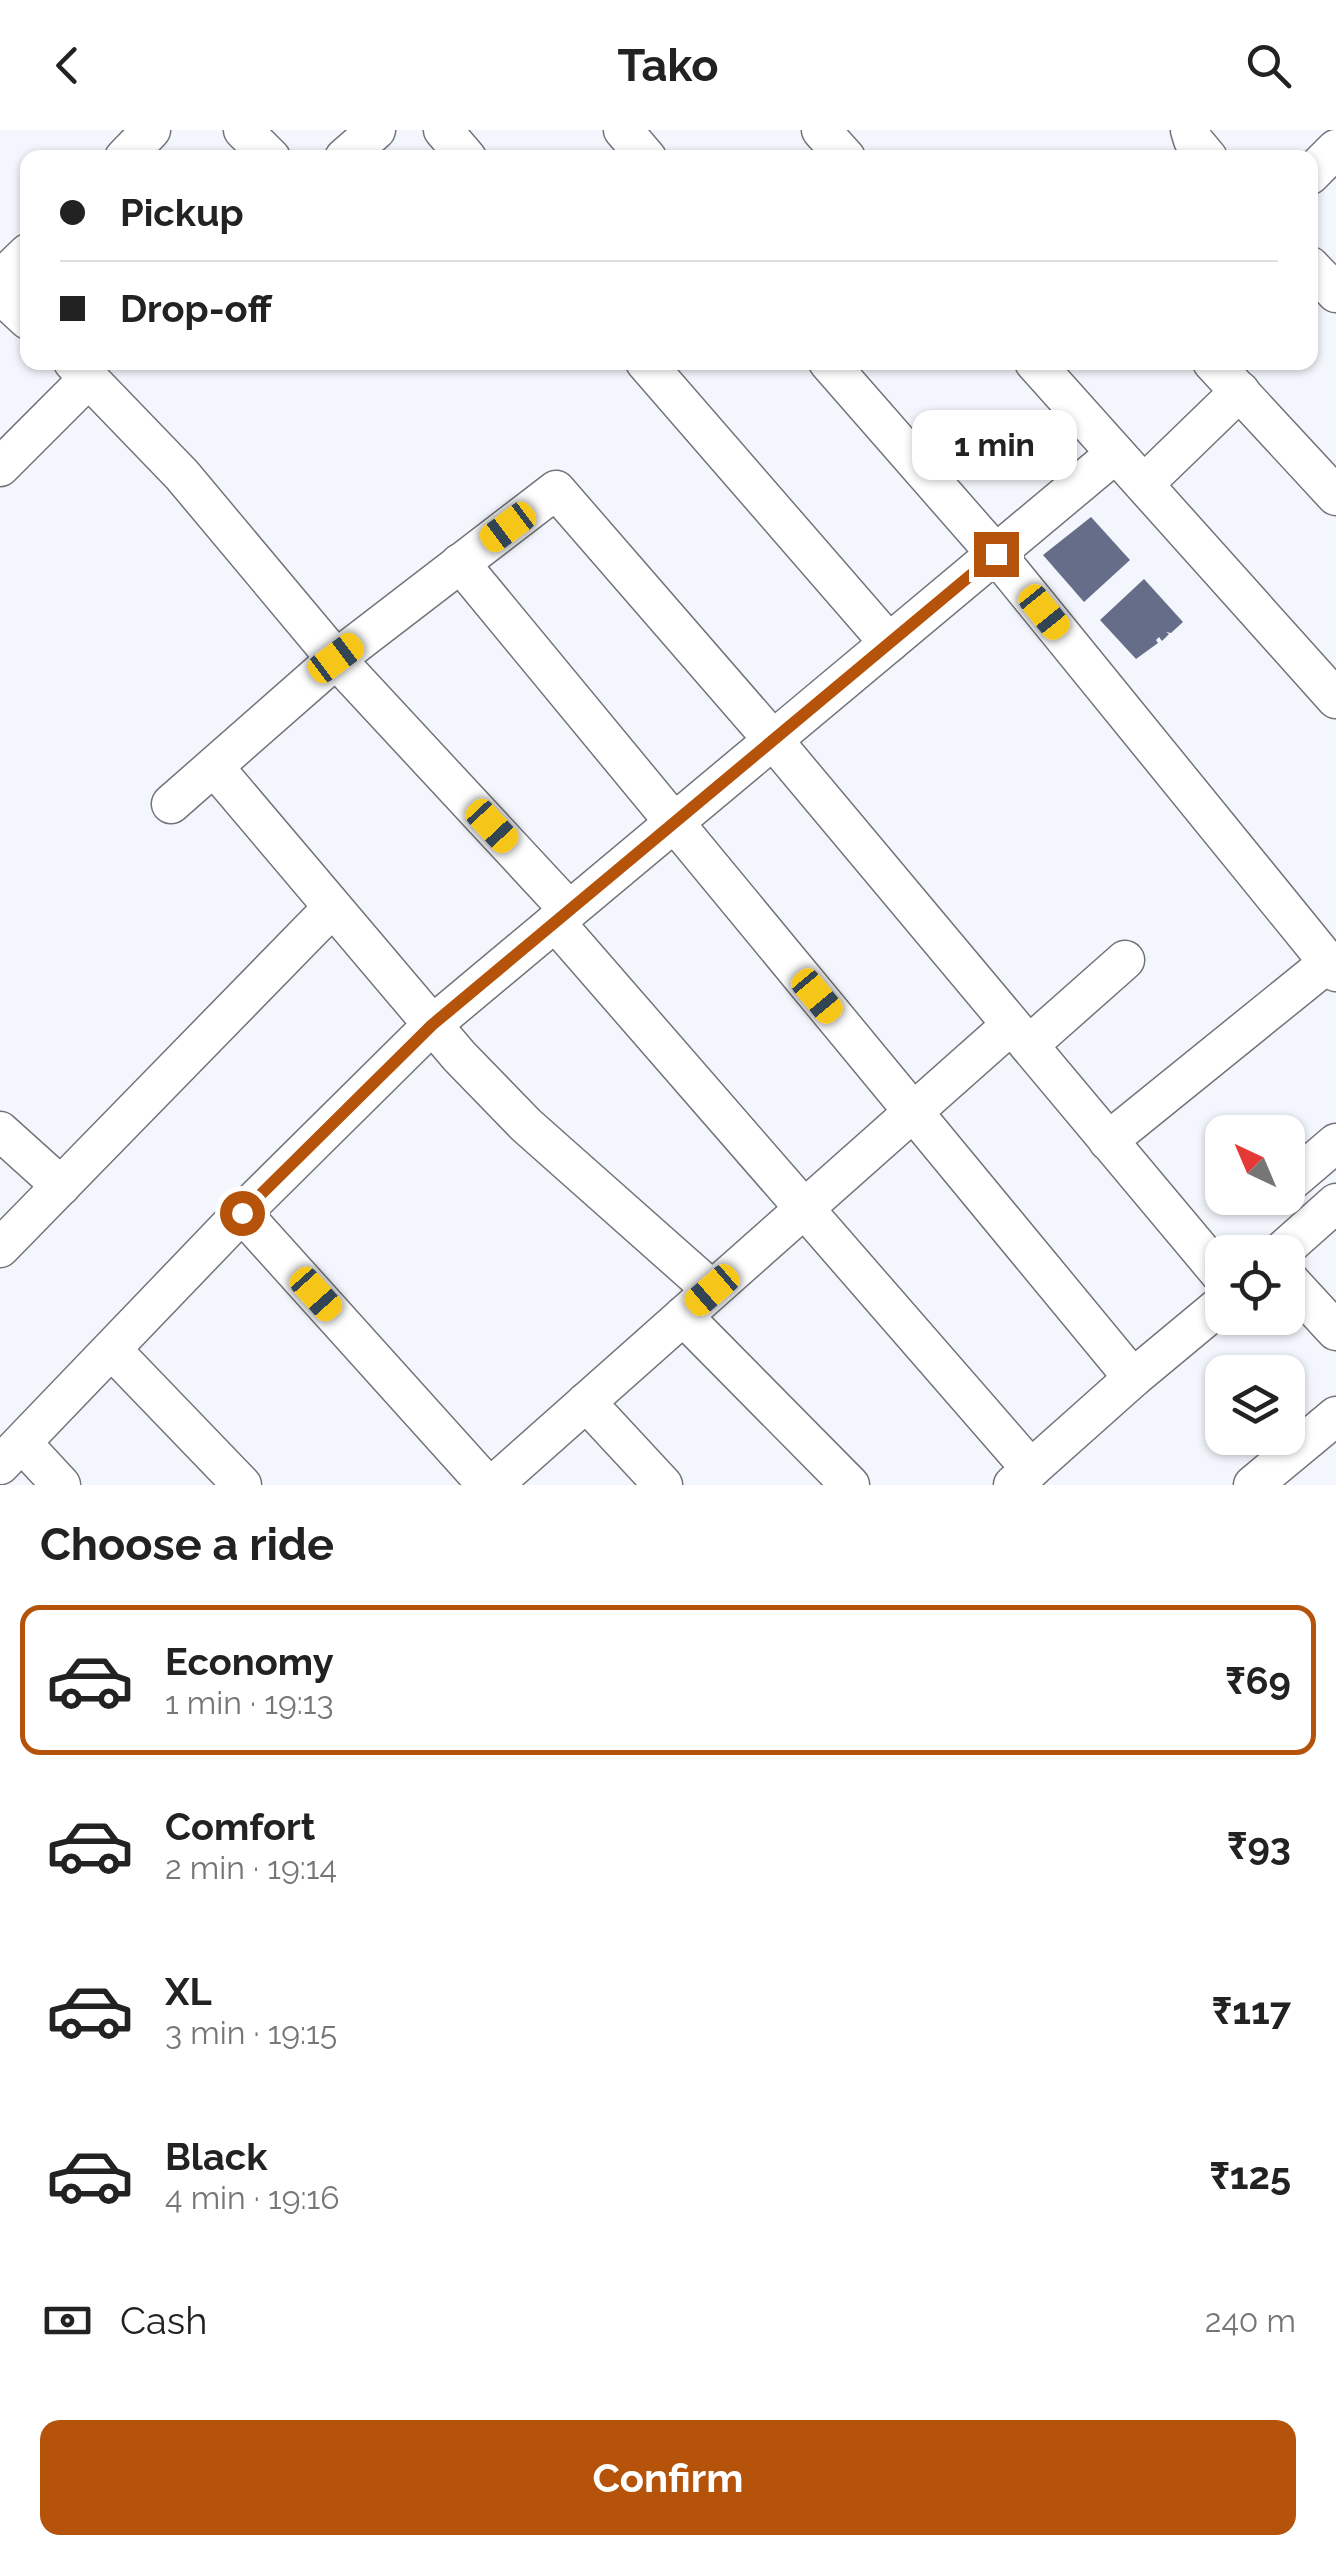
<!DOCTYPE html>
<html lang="en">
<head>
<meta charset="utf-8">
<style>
  body { margin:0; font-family:Raleway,sans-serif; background:#f6f6f6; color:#222; height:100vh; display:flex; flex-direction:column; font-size:38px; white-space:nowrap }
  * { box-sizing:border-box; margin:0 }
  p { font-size:32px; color:#767676 }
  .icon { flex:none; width:55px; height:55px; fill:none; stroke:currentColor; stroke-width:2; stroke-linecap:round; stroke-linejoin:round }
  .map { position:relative; height:1355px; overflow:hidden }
  .side { display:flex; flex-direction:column; background:#fff; flex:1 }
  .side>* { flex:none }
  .top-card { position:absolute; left:20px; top:20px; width:1298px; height:220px; border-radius:20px; box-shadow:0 2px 8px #0004; display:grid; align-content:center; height:220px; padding:0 40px; background:#fff }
  .needle { width:65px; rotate:316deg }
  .controls { position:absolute; left:1205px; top:985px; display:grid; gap:20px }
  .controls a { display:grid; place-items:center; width:100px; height:100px; border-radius:20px; background:#fff; box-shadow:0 2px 8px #0004; font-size:50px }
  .end { position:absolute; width:45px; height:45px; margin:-22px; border:12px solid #b45309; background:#fff; box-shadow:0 0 0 5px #fff }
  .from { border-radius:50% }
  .bubble { position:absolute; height:70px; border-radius:20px; background:#fff; box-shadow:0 2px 8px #0004; font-size:32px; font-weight:700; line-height:70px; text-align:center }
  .car { position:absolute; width:30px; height:60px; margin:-30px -15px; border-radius:12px; box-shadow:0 0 8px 2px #0007; background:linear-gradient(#f5c518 24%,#345 0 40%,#f5c518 0 76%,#345 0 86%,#f5c518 0) }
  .top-card b { display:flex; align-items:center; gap:35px; height:95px; font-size:38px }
  .top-card b+b { border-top:2px solid #e0e0e0 }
  .top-card i { width:25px; height:25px; background:#222 }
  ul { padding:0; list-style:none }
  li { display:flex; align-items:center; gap:30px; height:150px; margin:0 20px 15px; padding:0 20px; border:5px solid transparent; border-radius:20px }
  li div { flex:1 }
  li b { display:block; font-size:38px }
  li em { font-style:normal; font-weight:700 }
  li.on { border-color:#b45309 }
  li>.icon { width:90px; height:90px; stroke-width:1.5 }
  h2 { padding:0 40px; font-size:45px; line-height:120px }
  .pay { display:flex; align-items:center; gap:25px; height:110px; padding:0 40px; font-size:38px }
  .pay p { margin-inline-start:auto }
  .action { display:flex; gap:20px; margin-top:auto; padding:20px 40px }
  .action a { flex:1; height:115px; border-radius:20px; background:#b45309; color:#fff; font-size:40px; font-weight:700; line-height:115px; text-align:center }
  header { display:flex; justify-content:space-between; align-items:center; height:130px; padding:0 40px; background:#fff; font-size:45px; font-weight:700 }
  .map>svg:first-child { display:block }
  .building { fill:#656d88 }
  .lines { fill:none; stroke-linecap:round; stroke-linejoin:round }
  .minor-casing { stroke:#72747a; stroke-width:41 }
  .minor { stroke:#fff; stroke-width:38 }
  .route { stroke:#b45309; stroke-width:12 }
</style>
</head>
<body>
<header><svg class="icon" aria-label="back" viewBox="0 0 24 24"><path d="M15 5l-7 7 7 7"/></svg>Tako<svg class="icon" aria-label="search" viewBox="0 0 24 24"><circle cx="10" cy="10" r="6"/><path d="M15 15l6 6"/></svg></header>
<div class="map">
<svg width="1336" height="1355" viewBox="0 0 1336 1355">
  <rect width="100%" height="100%" fill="#f4f6fd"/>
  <g class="building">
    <polygon points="1091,387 1130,430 1084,472 1043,425"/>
    <polygon points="1144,449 1183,492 1171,503 1166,502 1169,504 1162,511 1159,507 1156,510 1158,513 1136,529 1100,490"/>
  </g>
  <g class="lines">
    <defs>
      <g id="minor">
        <polyline points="243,0 271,28"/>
        <polyline points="443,0 467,28"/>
        <polyline points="623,0 647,28"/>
        <polyline points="821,0 846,28"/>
        <polyline points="1190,0 1193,10 1208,28"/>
        <polyline points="124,28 151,0"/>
        <polyline points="344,28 376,0"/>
        <polyline points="1310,45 1336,19"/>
        <polyline points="1310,136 1336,163"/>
        <polyline points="0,150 28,123"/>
        <polyline points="0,164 28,190"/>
        <polyline points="73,232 182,345 336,529 569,780"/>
        <polyline points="645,232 889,513"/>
        <polyline points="828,232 996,424 1336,842"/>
        <polyline points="1034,232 1336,569"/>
        <polyline points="1212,232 1336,366"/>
        <polyline points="0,337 89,248"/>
        <polyline points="1144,354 1240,261"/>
        <polyline points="460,433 1133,1248"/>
        <polyline points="215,638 459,926 526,995 712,1160"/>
        <polyline points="171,674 336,529 556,360 773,610 1222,1146"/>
        <polyline points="555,792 1031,1339"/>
        <polyline points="1029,915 1125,830"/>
        <polyline points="0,1001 61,1056"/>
        <polyline points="1108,1011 1328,833"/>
        <polyline points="1288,1054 1336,1013"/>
        <polyline points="242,1083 487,1355"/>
        <polyline points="0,1118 332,778"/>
        <polyline points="1281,1122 1336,1073"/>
        <polyline points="1288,1149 1336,1201"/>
        <polyline points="683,1186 850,1355"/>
        <polyline points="112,1220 242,1355"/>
        <polyline points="586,1272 663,1355"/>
        <polyline points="23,1314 61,1355"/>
        <polyline points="0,1335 242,1083 432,895 1115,324"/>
        <polyline points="493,1355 1011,895"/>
        <polyline points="1013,1355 1133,1248 1222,1174"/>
        <polyline points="1253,1355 1336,1286"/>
      </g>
    </defs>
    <use href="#minor" class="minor-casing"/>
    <use href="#minor" class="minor"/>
  </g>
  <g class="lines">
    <polyline class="route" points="242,1083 432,895 996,424"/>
  </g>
</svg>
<div class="controls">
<a><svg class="needle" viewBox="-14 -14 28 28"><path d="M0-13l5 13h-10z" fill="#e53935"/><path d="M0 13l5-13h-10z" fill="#767676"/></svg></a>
<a><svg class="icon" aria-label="locate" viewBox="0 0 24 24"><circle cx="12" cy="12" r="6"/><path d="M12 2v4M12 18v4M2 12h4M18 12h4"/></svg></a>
<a><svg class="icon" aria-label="layers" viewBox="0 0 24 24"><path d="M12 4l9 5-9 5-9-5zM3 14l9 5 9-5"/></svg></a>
</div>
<i class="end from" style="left:242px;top:1083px"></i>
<i class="end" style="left:996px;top:424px"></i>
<div class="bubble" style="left:912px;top:280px;width:165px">1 min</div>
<i class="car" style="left:508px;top:397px;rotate:233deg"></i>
<i class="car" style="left:1044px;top:482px;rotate:141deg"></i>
<i class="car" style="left:336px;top:528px;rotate:53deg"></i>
<i class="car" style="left:492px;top:696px;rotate:137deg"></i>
<i class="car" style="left:817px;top:866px;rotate:140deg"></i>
<i class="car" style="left:712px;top:1160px;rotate:229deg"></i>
<i class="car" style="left:316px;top:1164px;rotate:138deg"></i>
<div class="top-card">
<b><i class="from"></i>Pickup</b>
<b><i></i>Drop-off</b>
</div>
</div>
<section class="side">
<h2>Choose a ride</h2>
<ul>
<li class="on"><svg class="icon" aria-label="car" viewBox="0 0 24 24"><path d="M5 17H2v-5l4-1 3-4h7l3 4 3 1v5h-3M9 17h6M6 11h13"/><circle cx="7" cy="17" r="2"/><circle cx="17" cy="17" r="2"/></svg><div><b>Economy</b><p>1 min · 19:13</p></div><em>₹69</em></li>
<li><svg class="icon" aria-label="car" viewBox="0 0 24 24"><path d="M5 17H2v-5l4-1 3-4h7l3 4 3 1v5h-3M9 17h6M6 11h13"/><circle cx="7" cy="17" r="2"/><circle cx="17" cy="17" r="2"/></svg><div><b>Comfort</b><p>2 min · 19:14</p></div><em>₹93</em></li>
<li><svg class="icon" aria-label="car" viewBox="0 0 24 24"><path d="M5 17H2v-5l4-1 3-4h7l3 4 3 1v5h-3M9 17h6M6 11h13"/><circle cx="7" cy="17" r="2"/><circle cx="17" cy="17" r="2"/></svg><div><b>XL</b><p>3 min · 19:15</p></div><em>₹117</em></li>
<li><svg class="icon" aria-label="car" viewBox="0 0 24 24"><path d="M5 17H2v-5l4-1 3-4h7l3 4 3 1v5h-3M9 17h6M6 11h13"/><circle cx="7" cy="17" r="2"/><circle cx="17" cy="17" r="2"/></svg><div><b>Black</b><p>4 min · 19:16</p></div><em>₹125</em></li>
</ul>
<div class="pay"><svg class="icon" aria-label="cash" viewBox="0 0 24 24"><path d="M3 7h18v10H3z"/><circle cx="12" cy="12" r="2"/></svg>Cash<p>240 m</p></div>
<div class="action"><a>Confirm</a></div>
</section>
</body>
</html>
